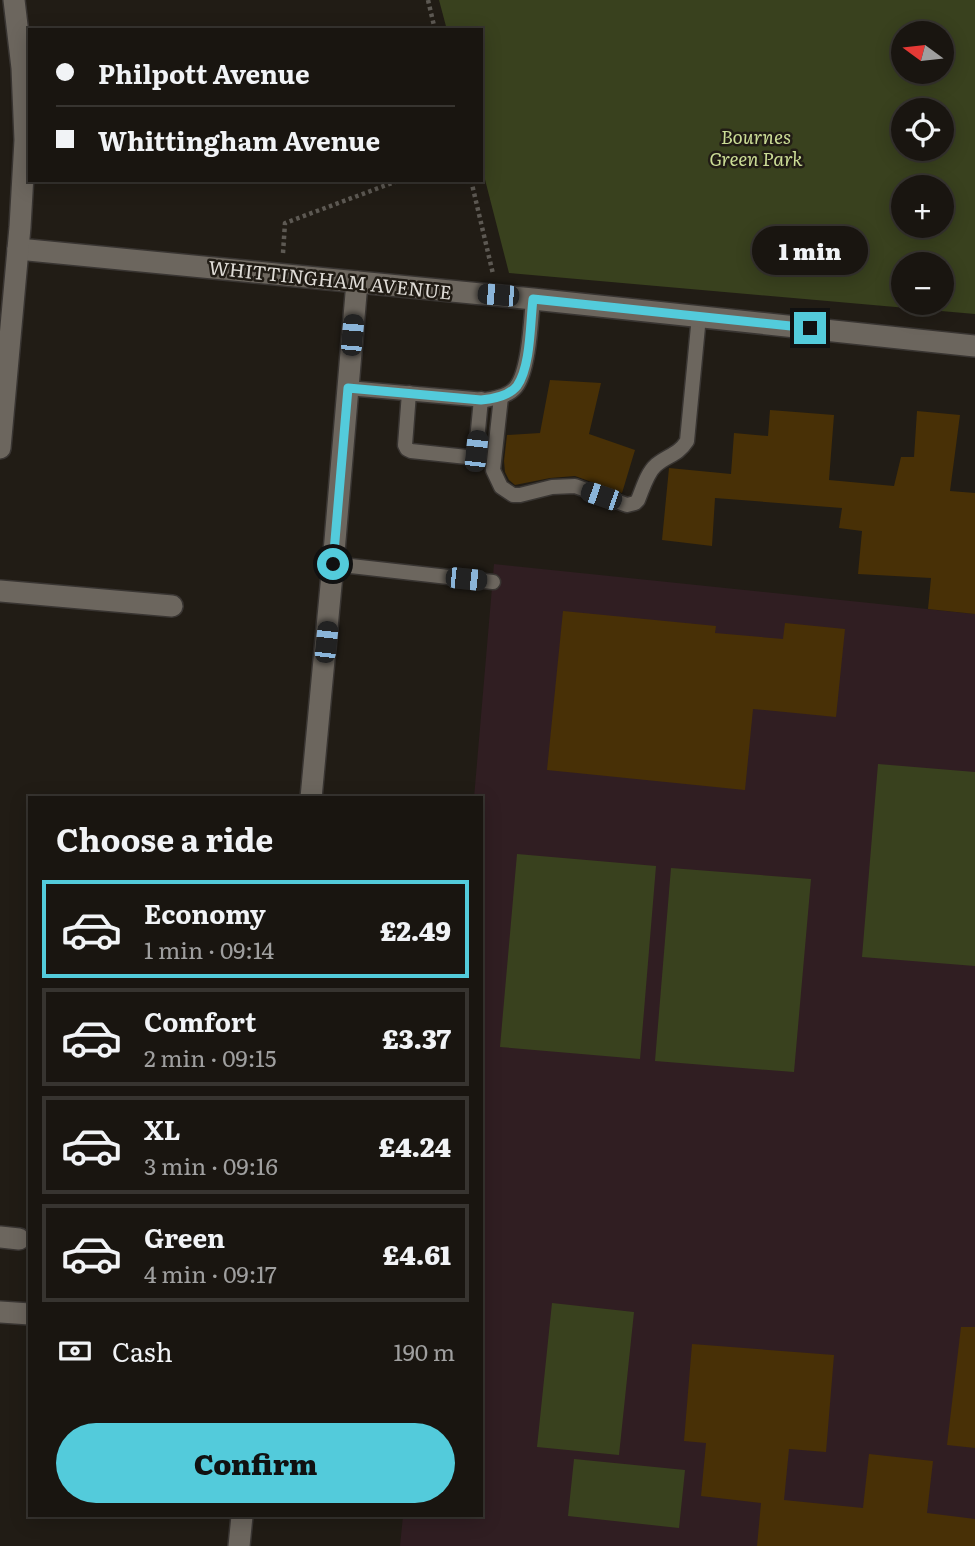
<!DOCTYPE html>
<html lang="en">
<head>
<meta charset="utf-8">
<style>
  body { margin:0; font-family:Literata,serif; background:#221e19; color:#f1f3f6; height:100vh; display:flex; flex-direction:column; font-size:26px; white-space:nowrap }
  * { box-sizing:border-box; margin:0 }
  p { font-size:23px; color:#9f9f9f }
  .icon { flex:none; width:38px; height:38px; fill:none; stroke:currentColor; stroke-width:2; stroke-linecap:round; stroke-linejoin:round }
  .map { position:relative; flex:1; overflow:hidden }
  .sheet { position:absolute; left:28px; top:796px; width:455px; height:721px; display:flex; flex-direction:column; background:#191510; border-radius:0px; box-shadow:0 4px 18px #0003,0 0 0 2px #373430 }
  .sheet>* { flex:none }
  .hud { position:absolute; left:28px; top:28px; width:455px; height:154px; border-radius:0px; box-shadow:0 4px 18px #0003,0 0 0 2px #373430; display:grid; align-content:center; height:154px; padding:0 28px; background:#191510 }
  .needle { width:46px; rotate:285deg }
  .buttons { position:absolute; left:891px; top:21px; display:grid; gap:14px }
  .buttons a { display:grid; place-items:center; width:63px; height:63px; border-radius:50%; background:#191510; box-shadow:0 4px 18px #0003,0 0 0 2px #373430; font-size:35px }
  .end { position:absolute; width:32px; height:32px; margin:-16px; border:9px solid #53cbdb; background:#111; box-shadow:0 0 0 4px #111 }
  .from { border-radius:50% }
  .bubble { position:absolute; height:49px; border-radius:24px; background:#191510; box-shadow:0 4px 18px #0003,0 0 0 2px #373430; font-size:23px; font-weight:800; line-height:49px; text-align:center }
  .car { position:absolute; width:21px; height:42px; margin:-21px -10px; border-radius:9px; box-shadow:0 0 5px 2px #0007; background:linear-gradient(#222 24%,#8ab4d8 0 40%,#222 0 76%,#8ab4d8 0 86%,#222 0) }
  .hud b { display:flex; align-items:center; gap:24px; height:66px; font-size:26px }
  .hud b+b { border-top:2px solid #373430 }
  .hud i { width:18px; height:18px; background:#f1f3f6 }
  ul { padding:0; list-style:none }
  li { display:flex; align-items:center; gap:21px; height:98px; margin:0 14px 10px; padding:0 14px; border:4px solid #373430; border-radius:0px }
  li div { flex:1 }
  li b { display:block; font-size:26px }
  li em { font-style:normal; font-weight:800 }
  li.current { border-color:#53cbdb }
  li>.icon { width:63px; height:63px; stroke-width:1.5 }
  h2 { padding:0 28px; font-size:32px; line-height:84px }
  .pay { display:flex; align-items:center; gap:18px; height:77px; padding:0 28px; font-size:26px }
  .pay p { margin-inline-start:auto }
  .action { display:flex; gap:14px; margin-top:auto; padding:14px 28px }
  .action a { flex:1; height:80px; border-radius:42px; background:#53cbdb; color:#111; font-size:28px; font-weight:800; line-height:80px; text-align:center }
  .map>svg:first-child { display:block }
  .education { fill:#301e22 }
  .green { fill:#39411e; fill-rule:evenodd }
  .building { fill:#483006 }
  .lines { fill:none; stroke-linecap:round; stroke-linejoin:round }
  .lane-casing { stroke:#393532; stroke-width:17 }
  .street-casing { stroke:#393532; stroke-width:24 }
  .path { stroke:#5d5953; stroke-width:4.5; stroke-dasharray:3.5 3.5; stroke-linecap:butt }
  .lane { stroke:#6c665e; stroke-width:14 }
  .street { stroke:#6c665e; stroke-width:21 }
  .route { stroke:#53cbdb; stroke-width:9 }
  .labels { text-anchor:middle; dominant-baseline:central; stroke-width:5; stroke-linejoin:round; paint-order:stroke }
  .park-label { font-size:19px; font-style:italic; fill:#cbdc96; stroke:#211c15 }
  .street-label { font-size:19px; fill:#dfdcd7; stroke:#211c15 }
</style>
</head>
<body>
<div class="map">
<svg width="975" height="1546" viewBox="0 0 975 1546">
  <rect width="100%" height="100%" fill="#211c15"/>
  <polygon class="education" points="494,564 975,614 975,1546 400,1546 403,1516 481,1516 481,798 474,798"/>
  <g class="green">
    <path d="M439,0H975V314L509,273L481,164V30H447ZM903,33H942V72H903ZM903,110H942V149H903ZM903,187H942V226H903ZM903,264H942V303H903Z"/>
    <polygon points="878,764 975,772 975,966 862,957"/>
    <polygon points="517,854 656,866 640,1059 500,1047"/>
    <polygon points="671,868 811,879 794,1072 655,1061"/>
    <polygon points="552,1303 634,1312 619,1455 537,1447"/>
    <polygon points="574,1459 685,1470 679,1528 568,1516"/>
  </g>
  <g class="building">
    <polygon points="550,380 601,383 589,434 635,450 622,493 575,476 550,478 515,485 509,480 505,472 504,461 507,435 540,433"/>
    <polygon points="770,410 834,415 829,480 894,486 901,457 914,457 917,411 960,415 950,491 975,493 975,614 928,609 931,578 858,574 862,531 839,528 842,508 715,498 712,546 662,540 669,468 731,474 734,433 768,436"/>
    <polygon points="563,611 716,626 715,633 783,639 785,623 845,629 836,717 753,709 745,790 547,770"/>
    <polygon points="961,1327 975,1327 975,1448 947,1445"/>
    <polygon points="692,1344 834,1355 826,1452 789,1449 784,1500 863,1508 869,1454 933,1461 927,1513 975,1519 975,1546 757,1546 761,1503 701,1496 706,1443 684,1441"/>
  </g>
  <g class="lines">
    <defs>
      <g id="lane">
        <path d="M348,388L485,400C496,398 509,396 516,387C529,371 531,320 533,299"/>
        <polyline points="409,393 405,445 407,449 411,451 467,457 472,455 476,451 481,399"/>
        <path d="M501,397L493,470L501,487L513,495H520L552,487L575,486L627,505L635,503L638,500C643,488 647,473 656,465C668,455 678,455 687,441L699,316"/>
        <polyline points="333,564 493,582"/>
      </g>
      <g id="street">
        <polyline points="18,249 533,299 975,346"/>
        <polyline points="0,448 20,227 25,140 22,68 14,0"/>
        <polyline points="0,591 172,606"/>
        <polyline points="311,798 333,564 357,282"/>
        <polyline points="0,1237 19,1239"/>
        <polyline points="0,1312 30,1314"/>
        <polyline points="239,1546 242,1516"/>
      </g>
    </defs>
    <use href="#lane" class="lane-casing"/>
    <use href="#street" class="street-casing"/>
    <g class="path">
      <polyline points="428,0 435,30"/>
      <polyline points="471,180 493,274"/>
      <polyline points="283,253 285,223 400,180"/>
    </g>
    <use href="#lane" class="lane"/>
    <use href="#street" class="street"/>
  </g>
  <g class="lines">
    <path class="route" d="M333,564L348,388L481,400C493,399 509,396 517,386C531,366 530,323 533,299L810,328"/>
  </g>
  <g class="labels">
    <g class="park-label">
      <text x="756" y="136">Bournes<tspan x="756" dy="22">Green Park</tspan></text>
    </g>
    <g class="street-label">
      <text transform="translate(330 279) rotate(6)">WHITTINGHAM AVENUE</text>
    </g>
  </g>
</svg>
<div class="buttons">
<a><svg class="needle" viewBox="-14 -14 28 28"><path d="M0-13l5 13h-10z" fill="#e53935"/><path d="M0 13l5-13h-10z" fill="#9f9f9f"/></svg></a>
<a><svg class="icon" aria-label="locate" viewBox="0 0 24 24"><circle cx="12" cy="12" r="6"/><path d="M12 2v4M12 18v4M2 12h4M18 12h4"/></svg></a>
<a>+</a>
<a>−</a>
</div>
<i class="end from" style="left:333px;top:564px"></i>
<i class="end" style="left:810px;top:328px"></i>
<div class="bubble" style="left:752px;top:226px;width:116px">1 min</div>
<i class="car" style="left:498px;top:295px;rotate:275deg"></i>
<i class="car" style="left:352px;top:335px;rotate:5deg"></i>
<i class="car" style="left:476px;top:451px;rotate:6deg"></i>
<i class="car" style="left:601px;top:496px;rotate:289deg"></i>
<i class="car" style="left:466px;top:579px;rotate:96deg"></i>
<i class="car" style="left:326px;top:642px;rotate:6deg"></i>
<div class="hud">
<b><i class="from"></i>Philpott Avenue</b>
<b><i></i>Whittingham Avenue</b>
</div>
<section class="sheet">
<h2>Choose a ride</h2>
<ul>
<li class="current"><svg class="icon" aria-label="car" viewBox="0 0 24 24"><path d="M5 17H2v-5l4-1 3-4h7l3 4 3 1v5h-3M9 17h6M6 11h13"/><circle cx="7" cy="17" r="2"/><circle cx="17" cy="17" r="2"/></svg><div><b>Economy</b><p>1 min · 09:14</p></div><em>£2.49</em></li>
<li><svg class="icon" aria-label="car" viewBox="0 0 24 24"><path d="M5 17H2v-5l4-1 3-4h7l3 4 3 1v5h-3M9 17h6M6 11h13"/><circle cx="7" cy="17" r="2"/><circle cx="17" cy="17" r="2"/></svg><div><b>Comfort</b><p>2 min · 09:15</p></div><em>£3.37</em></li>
<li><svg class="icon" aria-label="car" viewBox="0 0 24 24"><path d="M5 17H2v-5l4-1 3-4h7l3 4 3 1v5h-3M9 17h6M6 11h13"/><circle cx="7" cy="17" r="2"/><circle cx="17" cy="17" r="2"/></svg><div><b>XL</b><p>3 min · 09:16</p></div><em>£4.24</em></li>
<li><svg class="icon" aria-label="car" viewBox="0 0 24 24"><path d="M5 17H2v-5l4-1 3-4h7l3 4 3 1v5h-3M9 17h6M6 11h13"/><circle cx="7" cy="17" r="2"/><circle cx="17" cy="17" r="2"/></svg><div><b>Green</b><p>4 min · 09:17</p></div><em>£4.61</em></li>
</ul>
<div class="pay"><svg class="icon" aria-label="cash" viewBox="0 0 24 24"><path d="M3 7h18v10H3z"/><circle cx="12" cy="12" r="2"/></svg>Cash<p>190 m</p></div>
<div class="action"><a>Confirm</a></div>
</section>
</div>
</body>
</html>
